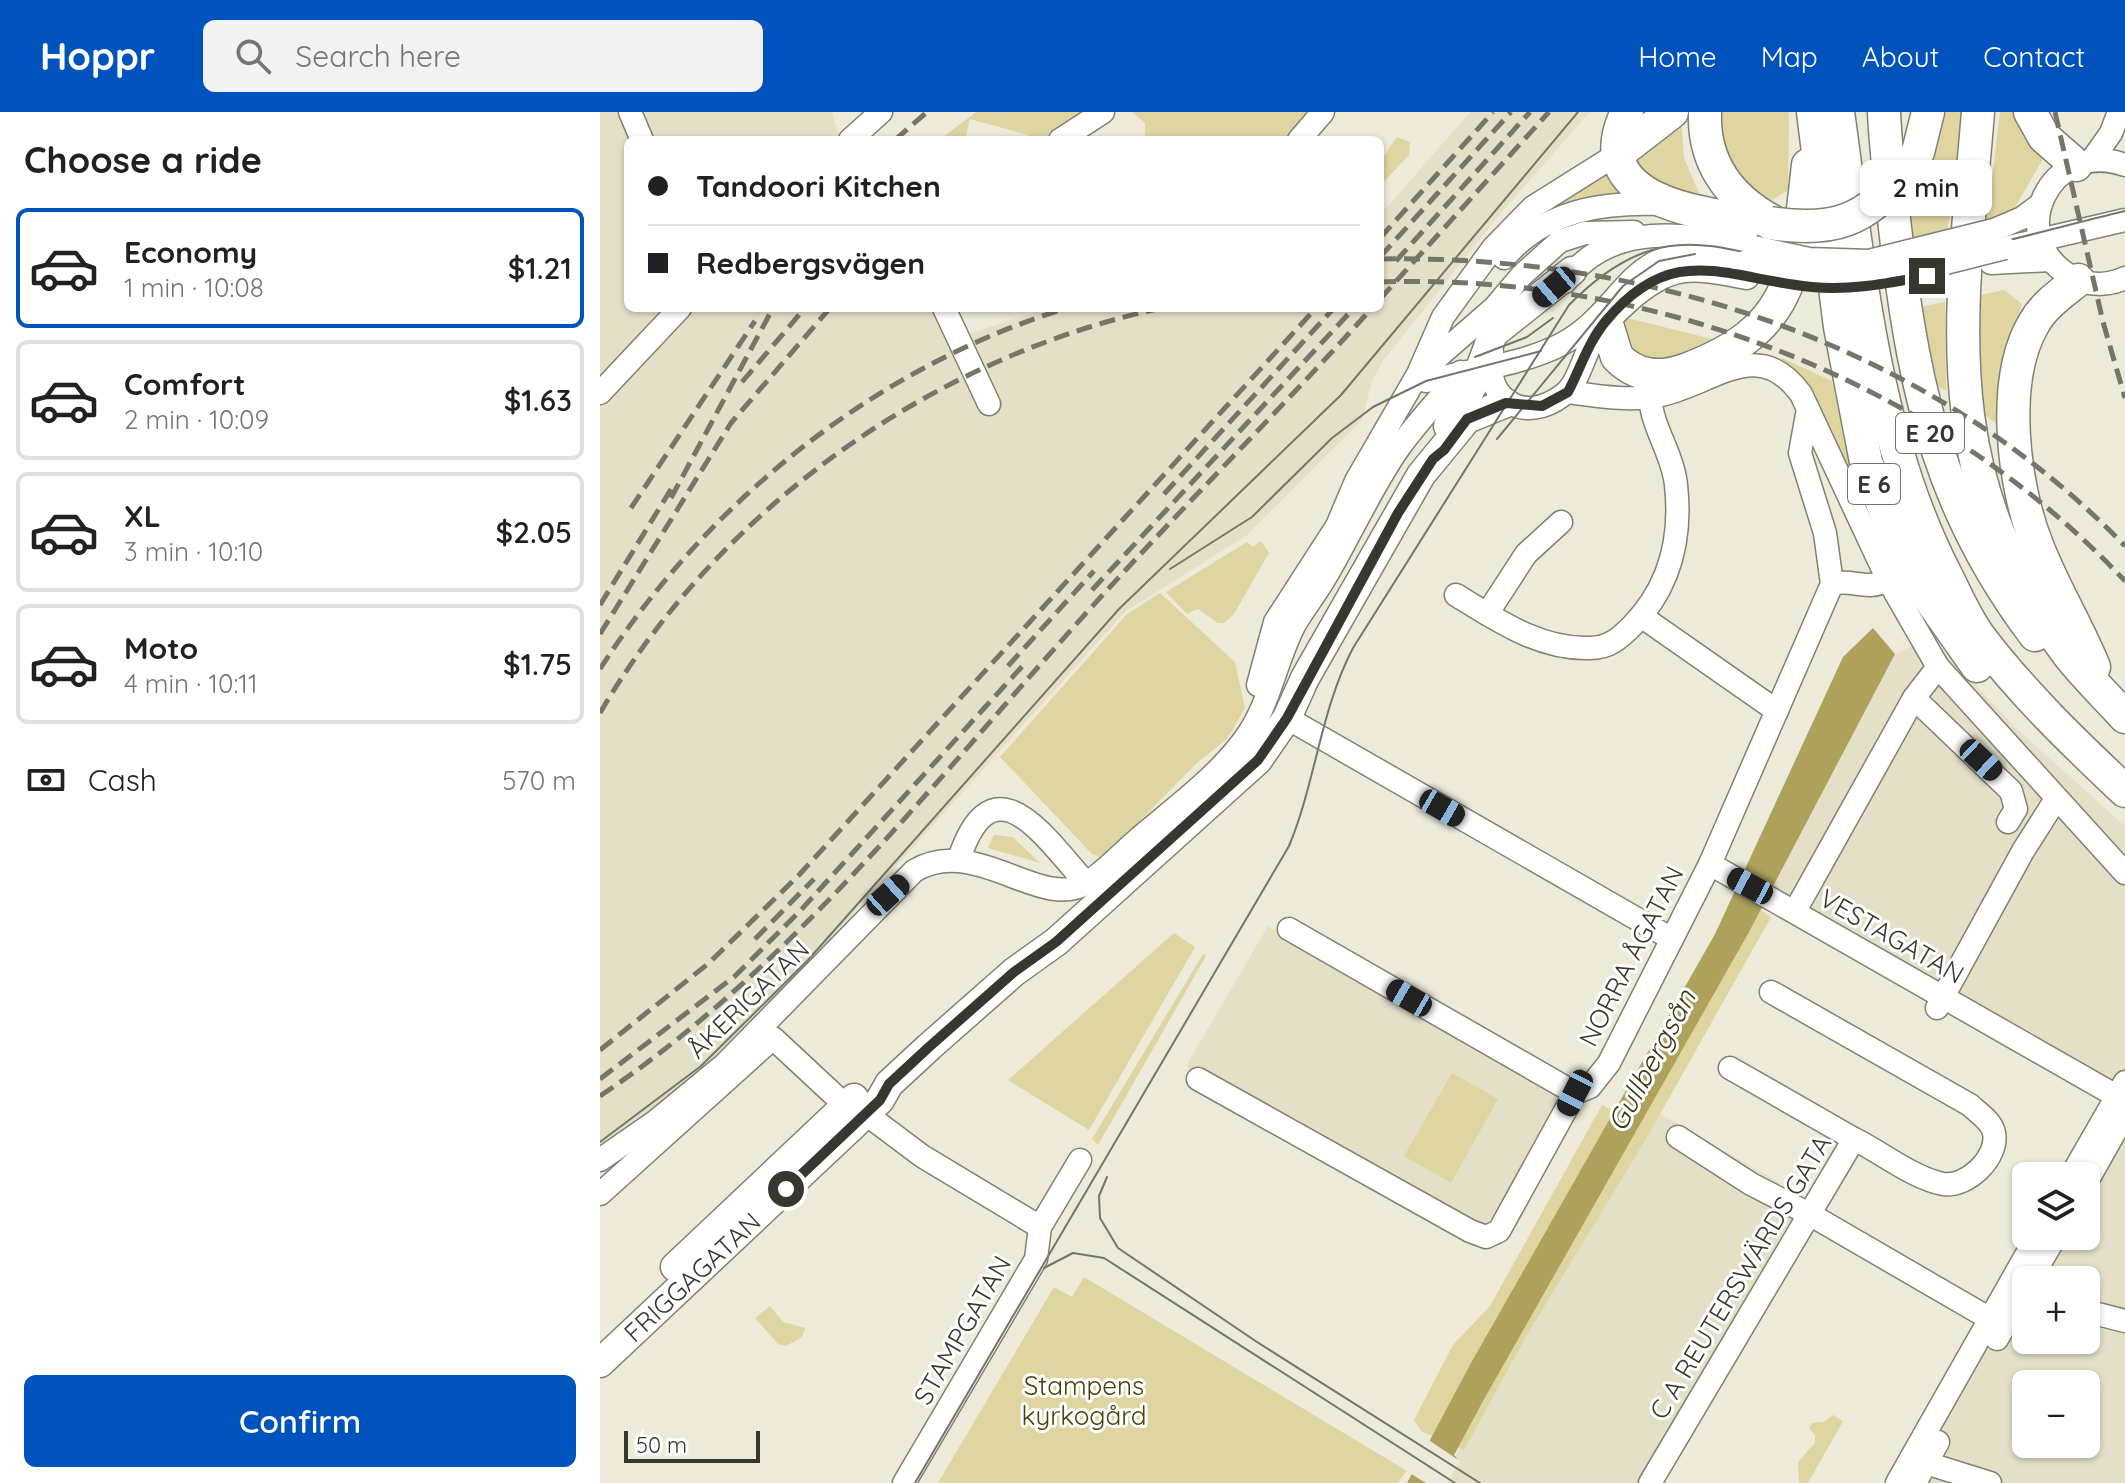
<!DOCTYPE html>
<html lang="en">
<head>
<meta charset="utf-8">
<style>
  body { margin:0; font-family:Quicksand,sans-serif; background:#f2f2f2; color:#202124; height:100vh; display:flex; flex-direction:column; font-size:30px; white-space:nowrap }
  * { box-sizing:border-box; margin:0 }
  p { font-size:26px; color:#757577 }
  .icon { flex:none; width:44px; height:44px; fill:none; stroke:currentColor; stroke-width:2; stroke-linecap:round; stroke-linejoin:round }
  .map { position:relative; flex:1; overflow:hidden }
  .side { display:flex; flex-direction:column; background:#fff; width:600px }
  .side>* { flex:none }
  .guide { position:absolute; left:24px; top:24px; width:760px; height:176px; border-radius:12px; box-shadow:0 2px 6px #0004; display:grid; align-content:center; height:176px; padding:0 24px; background:#fff }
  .tools { position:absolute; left:1412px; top:1050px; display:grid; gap:16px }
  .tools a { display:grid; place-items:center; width:88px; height:88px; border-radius:12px; background:#fff; box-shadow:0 2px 6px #0004; font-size:40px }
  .scale { position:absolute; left:24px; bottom:20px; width:136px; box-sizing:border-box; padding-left:8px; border:4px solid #37362f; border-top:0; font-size:22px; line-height:28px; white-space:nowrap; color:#37362f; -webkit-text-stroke:6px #fff; paint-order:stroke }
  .end { position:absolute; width:36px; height:36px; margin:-18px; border:10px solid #37362f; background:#fff; box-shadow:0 0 0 4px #fff }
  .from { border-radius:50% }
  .bubble { position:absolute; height:56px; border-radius:12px; background:#fff; box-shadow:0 2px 6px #0004; font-size:26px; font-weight:600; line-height:56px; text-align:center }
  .car { position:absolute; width:24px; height:48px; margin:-24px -12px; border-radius:10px; box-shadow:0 0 6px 2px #0007; background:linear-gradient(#222 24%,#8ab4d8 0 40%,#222 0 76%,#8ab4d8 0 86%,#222 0) }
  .guide b { display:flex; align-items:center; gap:28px; height:76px; font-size:30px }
  .guide b+b { border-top:2px solid #e0e0e0 }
  .guide i { width:20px; height:20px; background:#202124 }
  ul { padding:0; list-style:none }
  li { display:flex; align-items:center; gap:24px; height:120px; margin:0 16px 12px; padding:0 8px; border:4px solid #e0e0e0; border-radius:12px }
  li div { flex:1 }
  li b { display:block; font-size:30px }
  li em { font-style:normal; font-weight:600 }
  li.current { border-color:#0053bd }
  li>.icon { width:72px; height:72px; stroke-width:1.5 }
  h2 { padding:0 24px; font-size:36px; line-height:96px }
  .pay { display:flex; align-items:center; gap:20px; height:88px; padding:0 24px; font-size:30px }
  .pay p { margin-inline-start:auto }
  .button { display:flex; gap:16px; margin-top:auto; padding:16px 24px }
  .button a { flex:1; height:92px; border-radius:12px; background:#0053bd; color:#fff; font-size:32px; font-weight:600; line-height:92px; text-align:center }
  header { display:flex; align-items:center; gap:48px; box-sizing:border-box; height:112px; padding:0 40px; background:#0053bd; color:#fff }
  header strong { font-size:38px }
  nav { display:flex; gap:44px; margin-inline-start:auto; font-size:28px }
  .search { width:560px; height:72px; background:#f2f2f2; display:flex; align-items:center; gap:20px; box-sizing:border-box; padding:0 28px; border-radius:12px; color:#757577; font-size:30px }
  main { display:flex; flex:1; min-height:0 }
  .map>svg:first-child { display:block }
  .built { fill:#e4e0c8; fill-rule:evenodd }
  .green { fill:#ded5a1 }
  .water { fill:#aea15c }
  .pier { fill:#edead9 }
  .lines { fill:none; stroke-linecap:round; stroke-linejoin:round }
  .minor-casing { stroke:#828071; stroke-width:25 }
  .major-casing { stroke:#828071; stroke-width:31 }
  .highway-casing { stroke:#828071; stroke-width:35 }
  .minor { stroke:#fff; stroke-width:22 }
  .major { stroke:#fff; stroke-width:28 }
  .highway { stroke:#fff; stroke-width:32 }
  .tram { stroke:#76756a; stroke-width:2 }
  .rail { stroke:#76756a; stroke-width:5; stroke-dasharray:16 8; stroke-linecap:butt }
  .minor-bridge-casing { stroke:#828071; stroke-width:25; stroke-linecap:butt }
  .highway-bridge-casing { stroke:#828071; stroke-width:35; stroke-linecap:butt }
  .minor-bridge { stroke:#fff; stroke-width:22 }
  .highway-bridge { stroke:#fff; stroke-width:32 }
  .route { stroke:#37362f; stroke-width:10 }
  .labels { text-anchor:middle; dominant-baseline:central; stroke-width:6; stroke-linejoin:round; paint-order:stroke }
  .shield { fill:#fff; stroke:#73726d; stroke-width:2 }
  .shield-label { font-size:24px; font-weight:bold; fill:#37362f }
  .street-label { font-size:26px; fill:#37362f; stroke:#fff }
  .park-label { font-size:26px; fill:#4a4108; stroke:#fff }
  .water-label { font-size:28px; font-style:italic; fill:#3b3616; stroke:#fff }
</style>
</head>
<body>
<header>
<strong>Hoppr</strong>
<div class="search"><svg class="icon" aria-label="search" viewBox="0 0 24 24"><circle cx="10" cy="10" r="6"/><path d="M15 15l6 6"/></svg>Search here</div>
<nav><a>Home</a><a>Map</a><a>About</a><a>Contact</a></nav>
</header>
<main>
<section class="side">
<h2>Choose a ride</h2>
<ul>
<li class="current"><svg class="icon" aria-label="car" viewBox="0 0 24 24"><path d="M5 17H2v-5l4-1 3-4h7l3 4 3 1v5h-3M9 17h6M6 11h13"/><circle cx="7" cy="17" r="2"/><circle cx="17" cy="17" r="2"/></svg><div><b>Economy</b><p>1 min · 10:08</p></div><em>$1.21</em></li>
<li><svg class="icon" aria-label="car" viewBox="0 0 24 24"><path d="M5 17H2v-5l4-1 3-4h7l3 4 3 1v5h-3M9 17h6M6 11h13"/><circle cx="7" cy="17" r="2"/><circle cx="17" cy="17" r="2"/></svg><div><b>Comfort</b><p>2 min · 10:09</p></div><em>$1.63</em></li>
<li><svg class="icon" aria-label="car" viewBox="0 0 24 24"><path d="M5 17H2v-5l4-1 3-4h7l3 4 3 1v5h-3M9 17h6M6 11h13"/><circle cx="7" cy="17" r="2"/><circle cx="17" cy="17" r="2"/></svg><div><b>XL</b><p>3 min · 10:10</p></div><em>$2.05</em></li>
<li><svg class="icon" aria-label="car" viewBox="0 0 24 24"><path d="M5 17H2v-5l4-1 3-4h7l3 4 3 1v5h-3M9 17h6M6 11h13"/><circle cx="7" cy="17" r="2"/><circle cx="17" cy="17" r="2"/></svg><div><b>Moto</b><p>4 min · 10:11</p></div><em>$1.75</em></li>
</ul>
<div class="pay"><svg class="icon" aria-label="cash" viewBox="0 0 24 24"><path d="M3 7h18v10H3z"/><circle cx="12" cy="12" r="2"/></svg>Cash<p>570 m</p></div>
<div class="button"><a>Confirm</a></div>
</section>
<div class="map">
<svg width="1525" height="1371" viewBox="0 0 1525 1371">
  <rect width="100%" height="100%" fill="#edead9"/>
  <g class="built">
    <polygon points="0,0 232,0 240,28 28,28 28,196 349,196 365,223 449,196 780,196 780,103 870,0 990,0 901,101 783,249 772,269 762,308 646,424 525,500 137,931 54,1001 0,1038"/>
    <path d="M1331,525L1417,617L1525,714V1371H1305L1446,1124H1486V1064L1520,992L1165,789L1295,542ZM1426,1168H1486V1228H1426ZM1426,1272H1486V1332H1426Z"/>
    <polygon points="668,814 956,984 959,997 895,1113 876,1117 586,954"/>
    <polygon points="1049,995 1209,1088 1045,1371 842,1371 883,1289"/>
  </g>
  <g class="green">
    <polygon points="376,0 487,0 450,20 444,28 426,28 428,23 370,7 365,28 339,28"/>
    <polygon points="532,0 716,0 691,28 545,28 545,11"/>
    <polygon points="1113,0 1189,0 1188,78 1172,88 1144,76 1113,26"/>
    <path d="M1346,0H1364L1363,40L1347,118L1302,129L1299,98C1326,69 1337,37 1346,0Z"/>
    <polygon points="1400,0 1418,0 1424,24 1444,39 1444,45 1413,99 1383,109 1392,67"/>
    <polygon points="1081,6 1084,46 1101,86 1062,79 1029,46"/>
    <polygon points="797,25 810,30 809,43 780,74 780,50"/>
    <polygon points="1011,54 1029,82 973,89 940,103"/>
    <polygon points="1404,178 1422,192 1405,247 1400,314 1372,294 1372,185"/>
    <polygon points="1345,190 1346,279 1325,266 1311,197"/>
    <polygon points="1023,205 1124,230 1060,251 1034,243 1022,213"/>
    <polygon points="1182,246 1232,269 1249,345 1277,424 1179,249"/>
    <polygon points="661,429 669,441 634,502 624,511 618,511 598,497 587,502 566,480 647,430 653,435"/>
    <polygon points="560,481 635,550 645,596 627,627 598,650 503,746 492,742 400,645 527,502"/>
    <polygon points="394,723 413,725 440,751 388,736"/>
    <polygon points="1160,798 1171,805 1046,1027 927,1223 864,1338 821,1319 814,1308 853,1233 890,1194 1002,993 1039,1012"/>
    <polygon points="574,821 595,835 489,1018 408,968"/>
    <polygon points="603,842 606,844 498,1033 492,1027"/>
    <polygon points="852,961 898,987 851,1071 804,1044"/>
    <polygon points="484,1165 807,1359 797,1371 338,1371 454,1175 472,1185"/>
    <polygon points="170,1194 183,1210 205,1216 202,1225 186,1234 178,1232 155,1206"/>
    <polygon points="1233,1303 1243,1309 1208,1371 1199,1371 1198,1350 1215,1331 1215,1323 1209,1316 1212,1311 1224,1310"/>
  </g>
  <polygon class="water" points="1273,516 1295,542 1149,820 883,1289 854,1343 857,1346 842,1371 807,1371 871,1251 1115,822 1243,545"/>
  <polygon class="pier" points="827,1327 860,1349 847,1371 826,1371 808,1360"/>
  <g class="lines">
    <defs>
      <g id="minor">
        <polyline points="30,0 42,28"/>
        <polyline points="250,28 281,0"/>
        <polyline points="460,28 503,0"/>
        <polyline points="699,28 723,0"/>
        <polyline points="1492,48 1511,21 1519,0"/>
        <path d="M1525,53C1450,26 1402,126 1472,165C1488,174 1508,174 1525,166"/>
        <polyline points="1394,118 1422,106 1441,92"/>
        <polyline points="1405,136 1525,108"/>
        <path d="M904,146C945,98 1002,90 1062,92"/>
        <polyline points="1391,151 1451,148"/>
        <path d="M965,170C1011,107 1089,122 1154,135"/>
        <polyline points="344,196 389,292"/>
        <path d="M892,240C883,288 924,313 963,283C978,272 983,246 992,230C1002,213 1015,202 1029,189C1073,150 1093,156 1147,166"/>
        <polyline points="825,256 894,196 922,163 960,129 985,121 1034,120"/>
        <path d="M826,269C869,258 922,253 962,232C1028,197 1028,124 1126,146"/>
        <path d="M968,280C997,284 1032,290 1061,283C1115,271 1158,223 1201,282L1288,468L1338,555L1525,761"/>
        <polyline points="0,281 80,196"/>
        <path d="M1232,472C1254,466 1264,480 1288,468"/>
        <path d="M856,483C897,508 940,538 990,536C1009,536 1020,526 1032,514C1070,475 1082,427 1076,373C1073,342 1052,316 1050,285"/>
        <polyline points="887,502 926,442 961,410"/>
        <polyline points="1041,504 1177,599"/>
        <polyline points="658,573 675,510 737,414 756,369 818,262 843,205 893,136 933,95 1019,41"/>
        <polyline points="1314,586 1411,679 1416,697 1408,710"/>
        <polyline points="687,606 1072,827"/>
        <path d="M359,747C393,644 445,726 486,771"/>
        <polyline points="1110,752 1525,989"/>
        <polyline points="1195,799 1314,586 1338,555"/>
        <polyline points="689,817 975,981"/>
        <path d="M1171,880L1370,993C1378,1001 1392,1009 1394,1021C1399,1045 1367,1076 1343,1072C1313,1066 1281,1040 1254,1027"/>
        <polyline points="1337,896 1423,739 1456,687"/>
        <polyline points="598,967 870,1119 886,1125 899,1119 975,981 990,975 1009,951 1110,752 1232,472 1225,421 1200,341 1208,297"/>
        <polyline points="254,993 322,1044 440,1115"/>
        <polyline points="1078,1025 1151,1072 1211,1103 1404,1215"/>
        <path d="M0,1048L56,1009L124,953L314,759C376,722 441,800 487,771C505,759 521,742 538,727C573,697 616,666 644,628C670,593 675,550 695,512C705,495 718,479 728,461C751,421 770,379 796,340C815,312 840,287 861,260"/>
        <polyline points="1471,1064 1525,970"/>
        <polyline points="1486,1071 1525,1002"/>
        <polyline points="0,1082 173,926 246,994"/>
        <polyline points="1430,1168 1456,1124"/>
        <polyline points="1486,1199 1525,1209"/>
        <polyline points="1397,1227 1426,1176"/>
        <polyline points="1313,1347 1390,1371"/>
        <polyline points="304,1371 436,1147 440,1115 480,1048"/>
        <polyline points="1050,1371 1254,1027 1130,956"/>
        <polyline points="1297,1371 1437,1124"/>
        <polyline points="1315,1371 1338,1330"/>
      </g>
      <g id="major">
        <polyline points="848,314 875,270 893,222 972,159"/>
        <polyline points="75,1155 254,986"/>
        <polyline points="0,1251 280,988 289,972 329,935 414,860 456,830 658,648 687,606 705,566 821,363 867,307 906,291"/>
      </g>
      <g id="highway">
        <path d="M1027,0C981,93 1111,103 1170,111"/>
        <path d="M1105,0C1103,50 1129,86 1172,109"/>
        <polyline points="1213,0 1240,215 1266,350 1296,426 1320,473 1377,554"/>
        <path d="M1238,0C1260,157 1273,323 1347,465C1357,485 1366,506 1379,524C1422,581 1473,630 1525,679"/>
        <path d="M1284,0C1286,45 1292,89 1297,133C1315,284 1342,400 1435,523"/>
        <path d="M1378,0C1361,209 1332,360 1468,542C1485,564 1506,584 1525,605"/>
        <polyline points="1430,0 1444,25 1476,53"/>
        <polyline points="1019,41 1072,0"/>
        <polyline points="1306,60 1318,40 1328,0"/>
        <path d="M1478,168C1462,181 1444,193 1434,211C1400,268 1413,373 1437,433C1453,475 1477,513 1494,555"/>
        <path d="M1006,209L1017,245C1037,265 1059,267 1085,258C1196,217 1196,159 1208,53"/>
      </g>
    </defs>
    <use href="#minor" class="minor-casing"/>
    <use href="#major" class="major-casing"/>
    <use href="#highway" class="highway-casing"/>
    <use href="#minor" class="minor"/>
    <use href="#major" class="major"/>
    <use href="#highway" class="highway"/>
    <g class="tram">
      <polyline points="875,245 927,225 953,206"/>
      <polyline points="897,327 1023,174 1059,149 1095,142"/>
      <polyline points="570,457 652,405 732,326 773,295 826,269 941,239"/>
      <polyline points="0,1030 101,954 208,848 519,497 741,283 978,0"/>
      <polyline points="507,1065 499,1084 500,1106 518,1136 657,1230 880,1371"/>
      <polyline points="444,1156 473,1141 504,1146 855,1371"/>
      <path d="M315,1371L689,734C716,669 720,599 753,536L969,193C1087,73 1148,172 1281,154C1363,143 1445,118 1525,99"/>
    </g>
    <g class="rail">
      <polyline points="1455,0 1503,210 1525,286"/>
      <polyline points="295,28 327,0"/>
      <polyline points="780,126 893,0"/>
      <polyline points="780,145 911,0"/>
      <path d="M780,147C1053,142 1333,235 1525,434"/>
      <polyline points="796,149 930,0"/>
      <path d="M780,170C1054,161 1337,269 1525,469"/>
      <polyline points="780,187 949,0"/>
      <polyline points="142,270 205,196"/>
      <polyline points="564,382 734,196"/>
      <polyline points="71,386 173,196"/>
      <polyline points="31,396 155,209"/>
      <polyline points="492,478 754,196"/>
      <polyline points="0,493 73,374"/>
      <polyline points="0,522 131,311 230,196"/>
      <polyline points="408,554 494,459"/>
      <path d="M0,557C108,389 275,255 467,196"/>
      <path d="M0,601C120,396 329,247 561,196"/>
      <polyline points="155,827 214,767"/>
      <polyline points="0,938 109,851 199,763 716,196"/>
      <polyline points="0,967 135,864 200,799 427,549"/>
      <path d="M0,984C185,860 324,682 471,518C569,408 674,305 772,196"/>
    </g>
    <defs>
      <g id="minor-bridge">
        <polyline points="1154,135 1209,147 1269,149 1394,118"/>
        <path d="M1144,150C1174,157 1204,165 1235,166C1293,168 1350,149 1405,136"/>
      </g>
      <path id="highway-bridge" d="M1170,111C1233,121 1266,109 1306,60"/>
    </defs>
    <use href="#minor-bridge" class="minor-bridge-casing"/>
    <use href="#highway-bridge" class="highway-bridge-casing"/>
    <use href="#minor-bridge" class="minor-bridge"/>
    <use href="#highway-bridge" class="highway-bridge"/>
  </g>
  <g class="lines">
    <path class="route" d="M186,1077L280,988L289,972L329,935L414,860L456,830L658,648L687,606L798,401L833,347L844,338L867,307L906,291L942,294L968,280C980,257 988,231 1005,210C1073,128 1123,166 1212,175C1251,179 1288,171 1327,164"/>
  </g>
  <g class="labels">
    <g class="shield">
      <rect x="1296" y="301" width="68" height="40" rx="6"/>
      <rect x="1248" y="352" width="52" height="40" rx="6"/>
    </g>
    <g class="shield-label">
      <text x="1330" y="321">E 20</text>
      <text x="1274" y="372">E 6</text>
    </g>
    <g class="street-label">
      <text transform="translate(1292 824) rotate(30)">VESTAGATAN</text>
      <text transform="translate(1031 844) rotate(-63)">NORRA ÅGATAN</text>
      <text transform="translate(148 887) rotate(-44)">ÅKERIGATAN</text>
      <text transform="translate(92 1165) rotate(-43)">FRIGGAGATAN</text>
      <text transform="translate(1140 1165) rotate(-59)">C A REUTERSWÄRDS GATA</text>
      <text transform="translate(362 1218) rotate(-60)">STAMPGATAN</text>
    </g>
    <g class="park-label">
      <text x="484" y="1273">Stampens<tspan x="484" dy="30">kyrkogård</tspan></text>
    </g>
    <g class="water-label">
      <text transform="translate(1051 948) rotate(-62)">Gullbergsån</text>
    </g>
  </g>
</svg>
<div class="tools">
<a><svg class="icon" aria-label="layers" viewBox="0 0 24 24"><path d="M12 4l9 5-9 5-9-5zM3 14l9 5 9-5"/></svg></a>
<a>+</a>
<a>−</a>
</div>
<div class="scale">50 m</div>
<i class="end from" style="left:186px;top:1077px"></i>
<i class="end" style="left:1327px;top:164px"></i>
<div class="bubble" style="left:1260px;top:48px;width:132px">2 min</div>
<i class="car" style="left:954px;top:175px;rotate:230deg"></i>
<i class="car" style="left:1381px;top:648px;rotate:133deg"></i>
<i class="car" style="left:842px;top:696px;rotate:120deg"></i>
<i class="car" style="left:1150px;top:774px;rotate:298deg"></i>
<i class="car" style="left:288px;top:783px;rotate:48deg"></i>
<i class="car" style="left:809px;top:886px;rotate:300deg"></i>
<i class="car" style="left:975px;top:981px;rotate:207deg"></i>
<div class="guide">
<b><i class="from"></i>Tandoori Kitchen</b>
<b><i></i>Redbergsvägen</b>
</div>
</div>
</main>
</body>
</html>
